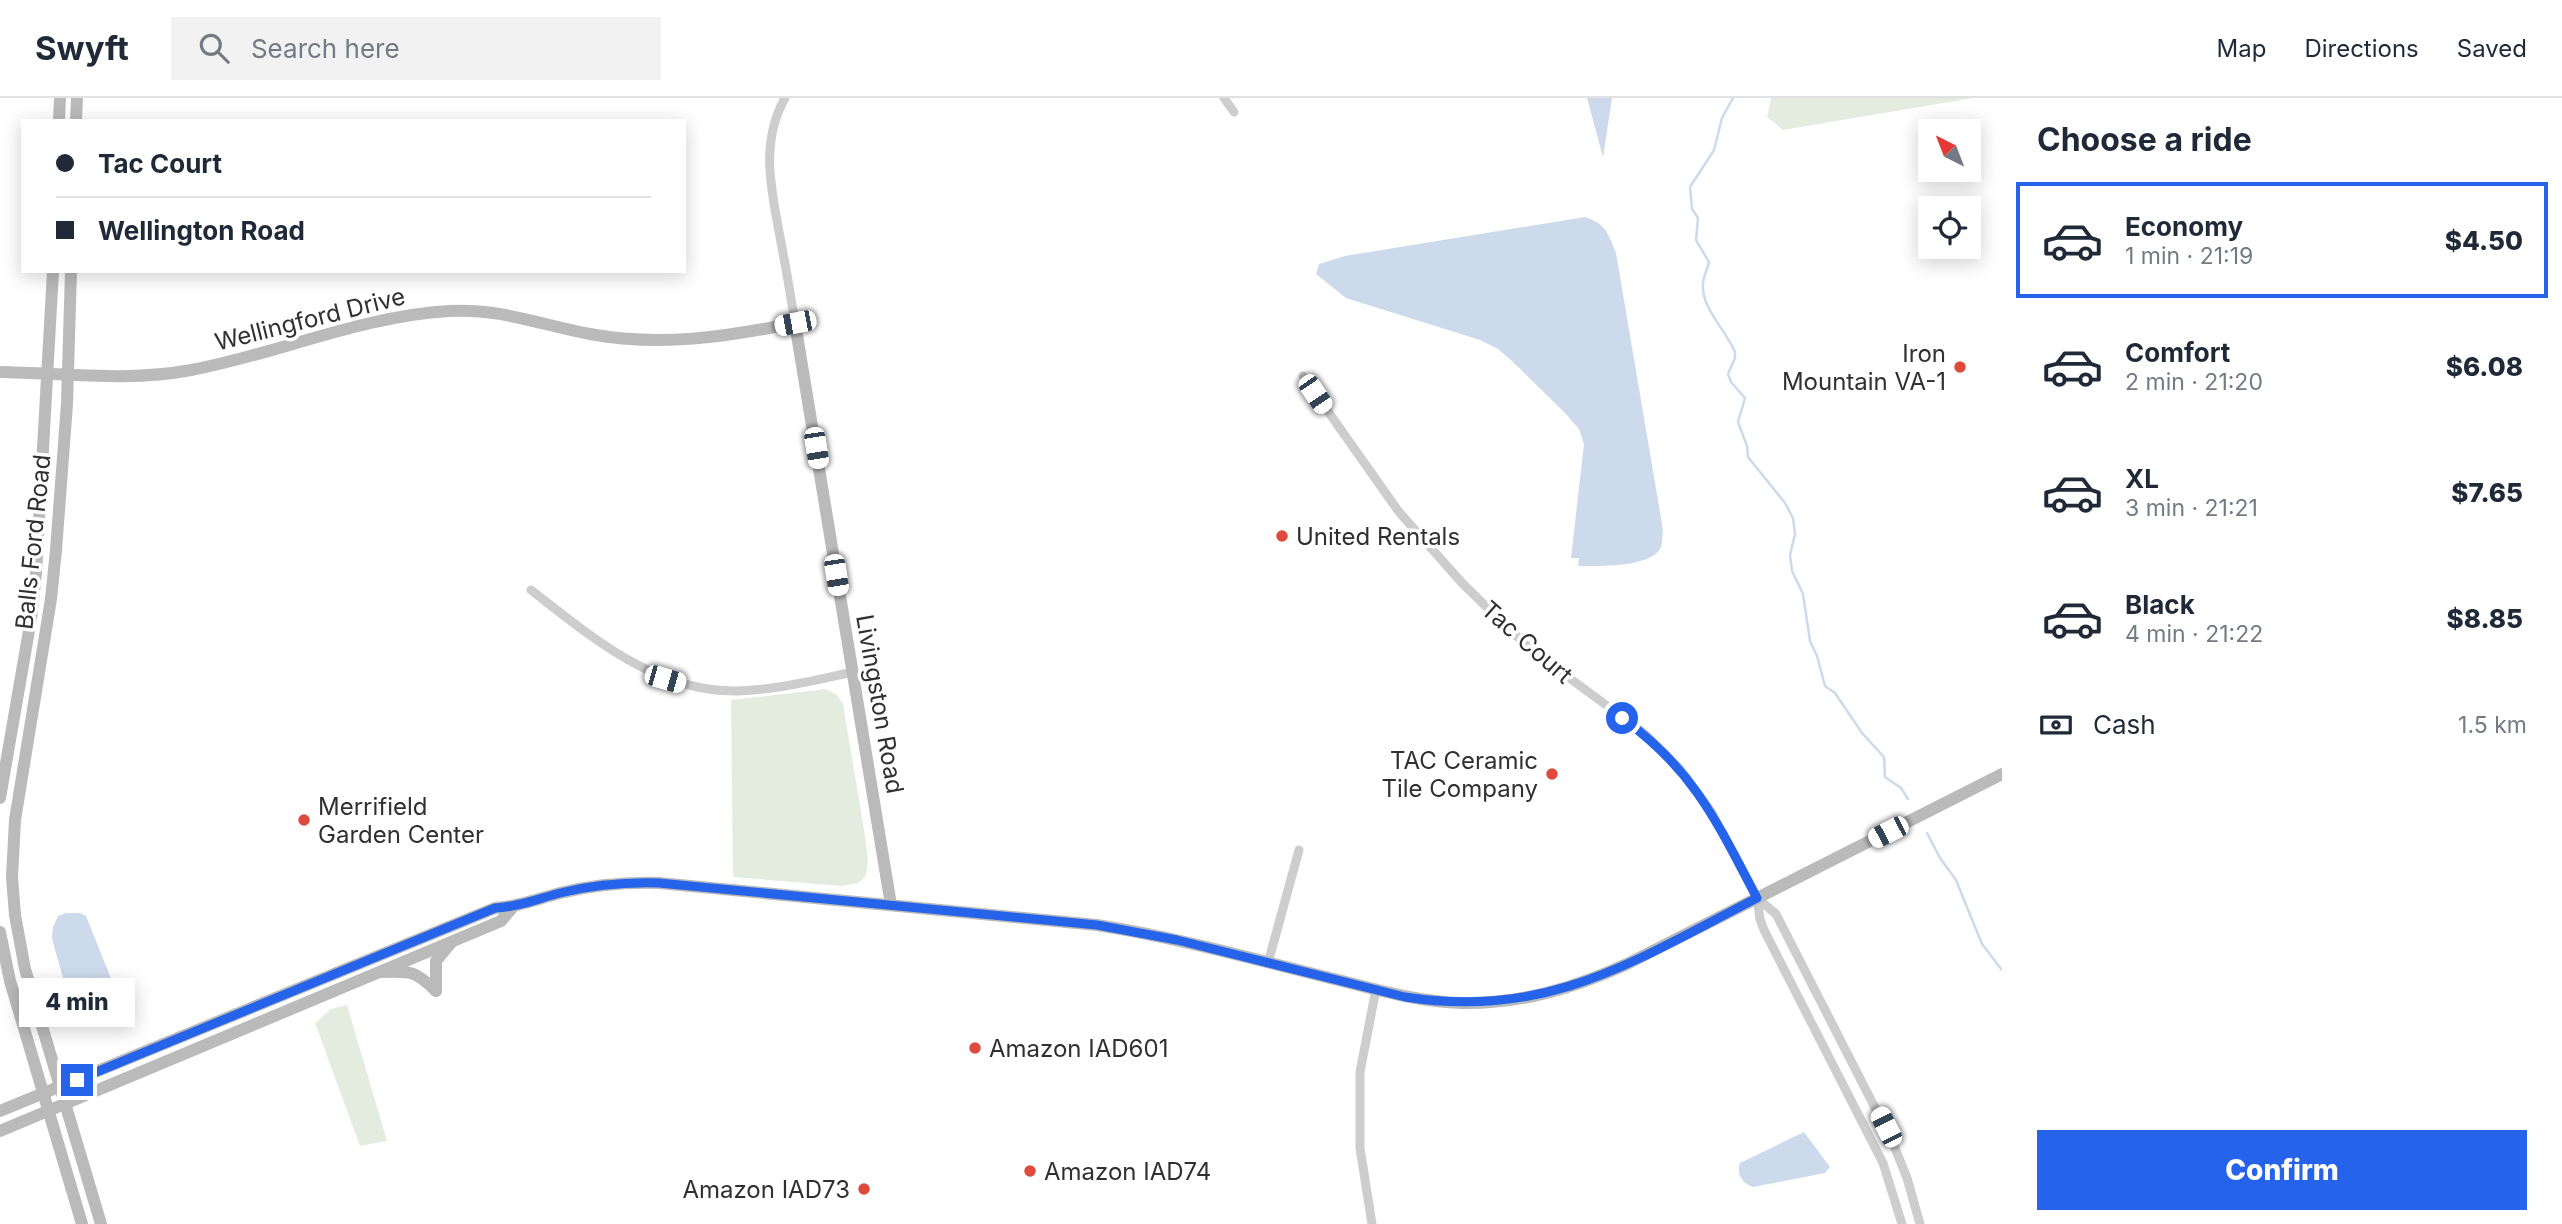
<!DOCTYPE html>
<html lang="en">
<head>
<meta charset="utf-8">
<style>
  body { margin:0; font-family:Inter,sans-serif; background:#f2f2f3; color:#1f2937; height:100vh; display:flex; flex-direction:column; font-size:26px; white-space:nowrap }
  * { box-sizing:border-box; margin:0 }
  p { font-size:23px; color:#747a83 }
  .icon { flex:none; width:38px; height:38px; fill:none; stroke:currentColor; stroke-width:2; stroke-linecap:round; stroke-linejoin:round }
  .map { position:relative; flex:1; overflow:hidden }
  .drawer { display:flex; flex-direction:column; background:#fff; width:560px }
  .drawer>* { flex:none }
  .top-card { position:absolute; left:21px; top:21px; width:665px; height:154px; border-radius:0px; box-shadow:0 4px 18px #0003; display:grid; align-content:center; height:154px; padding:0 35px; background:#fff }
  .needle { width:46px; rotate:318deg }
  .tools { position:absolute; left:1918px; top:21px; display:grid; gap:14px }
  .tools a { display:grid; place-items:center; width:63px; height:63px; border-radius:0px; background:#fff; box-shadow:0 4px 18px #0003; font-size:35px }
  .end { position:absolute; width:32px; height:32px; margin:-16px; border:9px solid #2563eb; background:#fff; box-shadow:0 0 0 4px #fff }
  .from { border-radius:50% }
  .bubble { position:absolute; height:49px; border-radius:0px; background:#fff; box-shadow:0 4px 18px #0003; font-size:23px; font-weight:800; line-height:49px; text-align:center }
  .car { position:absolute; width:21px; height:42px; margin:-21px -10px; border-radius:9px; box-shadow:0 0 5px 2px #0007; background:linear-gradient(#fff 24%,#345 0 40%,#fff 0 76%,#345 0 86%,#fff 0) }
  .top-card b { display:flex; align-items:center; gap:24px; height:66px; font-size:26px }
  .top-card b+b { border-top:2px solid #e0e1e3 }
  .top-card i { width:18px; height:18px; background:#1f2937 }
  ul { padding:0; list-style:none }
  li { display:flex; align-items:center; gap:21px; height:116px; margin:0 14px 10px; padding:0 21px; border:4px solid transparent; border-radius:0px }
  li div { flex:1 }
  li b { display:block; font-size:26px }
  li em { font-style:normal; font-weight:800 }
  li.active { border-color:#2563eb }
  li>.icon { width:63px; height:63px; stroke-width:1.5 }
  h2 { padding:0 35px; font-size:32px; line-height:84px }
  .pay { display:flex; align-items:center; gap:18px; height:77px; padding:0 35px; font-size:26px }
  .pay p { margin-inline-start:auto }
  .cta { display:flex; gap:14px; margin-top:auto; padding:14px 35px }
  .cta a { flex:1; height:80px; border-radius:0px; background:#2563eb; color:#fff; font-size:28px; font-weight:800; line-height:80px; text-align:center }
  header { display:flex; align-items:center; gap:42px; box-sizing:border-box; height:98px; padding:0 35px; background:#fff; border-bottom:2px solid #e0e1e3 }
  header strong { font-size:33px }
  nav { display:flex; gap:38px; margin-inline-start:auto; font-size:24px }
  .search { width:490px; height:63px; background:#f2f2f3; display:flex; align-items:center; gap:18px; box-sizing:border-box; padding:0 24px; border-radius:0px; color:#747a83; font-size:26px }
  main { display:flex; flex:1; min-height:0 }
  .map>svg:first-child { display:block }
  .green { fill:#e4ecdf }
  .water { fill:#ccdaeb }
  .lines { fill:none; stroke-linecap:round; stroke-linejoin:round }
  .stream { stroke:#ccdaeb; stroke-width:2.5 }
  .street { stroke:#cdcdcd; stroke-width:9 }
  .secondary { stroke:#bababa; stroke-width:12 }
  .route { stroke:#2563eb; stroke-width:9 }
  .poi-dot { fill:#de4a3b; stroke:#fff; stroke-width:2.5 }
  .labels { text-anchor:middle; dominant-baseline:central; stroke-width:7; stroke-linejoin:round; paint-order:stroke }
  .street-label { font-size:24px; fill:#303030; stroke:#fff }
  .poi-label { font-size:24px; fill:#303030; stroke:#fff; text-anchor:start }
</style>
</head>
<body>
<header>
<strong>Swyft</strong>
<div class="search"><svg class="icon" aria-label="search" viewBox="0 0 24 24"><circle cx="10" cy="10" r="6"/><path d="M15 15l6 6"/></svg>Search here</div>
<nav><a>Map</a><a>Directions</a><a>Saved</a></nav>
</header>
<main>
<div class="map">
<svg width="2002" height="1126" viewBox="0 0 2002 1126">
  <rect width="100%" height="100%" fill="#fff"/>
  <g class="green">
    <polygon points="1771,0 1973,0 1783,32 1767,19"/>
    <polygon points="826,591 837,597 843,606 864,731 868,762 866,778 858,785 842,788 733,779 731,602"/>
    <polygon points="347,907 387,1043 360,1048 315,925 331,911"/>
  </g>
  <g class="water">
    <polygon points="1587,0 1612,0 1603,59"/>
    <path d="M1585,119C1606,126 1608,135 1616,155L1663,432C1662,437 1663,444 1661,449C1652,470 1597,468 1578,468L1579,460H1571L1584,346L1579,331L1565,315L1512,263L1498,251L1480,242L1346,200L1316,176L1319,166L1345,158Z"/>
    <polygon points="66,815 80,815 86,818 120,903 120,908 113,917 81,924 73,915 52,841 53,829 58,818"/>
    <path d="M1804,1034L1830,1069L1825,1075L1753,1089C1742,1085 1736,1076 1740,1065Z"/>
  </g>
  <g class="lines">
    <g class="stream">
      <path d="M1733,0L1722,20L1714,52L1690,89L1692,111L1698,120L1696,142L1709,164C1708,171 1703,178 1703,186C1701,210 1726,232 1735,254V260L1728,276L1731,284L1745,300L1738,324L1747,348L1748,359L1785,405L1793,420L1795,436L1790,457L1792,473L1803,496L1810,543L1817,558L1825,588L1835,595L1862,635L1884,659L1885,679L1901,690L1908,701"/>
      <polyline points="1927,735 1940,760 1956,782 1982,846 2002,872"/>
    </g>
    <g class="street">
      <path d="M785,0C758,48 773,98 782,150C787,175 791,200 795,225"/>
      <polyline points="1224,0 1234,14"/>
      <polyline points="1303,278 1399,414 1463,486 1530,551 1644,635 1680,671 1712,715 1757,800 1760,821 1764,832 1883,1065 1902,1126"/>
      <path d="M531,492C593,540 655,594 737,593C776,592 815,582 853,574"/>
      <polyline points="1757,800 1776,816 1893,1045 1907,1080 1920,1126"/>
      <polyline points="1268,865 1299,752"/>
      <polyline points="1372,1126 1360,1050 1360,974 1376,891"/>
    </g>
    <g class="secondary">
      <polyline points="59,23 60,0"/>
      <polyline points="76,23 77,0"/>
      <polyline points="71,173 67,306 56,452 51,501 15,722 12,779 15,817 25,871 101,1126"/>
      <path d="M0,274C63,275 129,284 191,272C277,256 361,218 449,213C500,210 541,227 590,236C660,249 726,239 795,225L891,807"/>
      <polyline points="0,700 31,521 36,475 53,173"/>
      <polyline points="0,834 10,883 82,1126"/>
      <path d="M383,874C411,873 416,873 436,893"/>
      <polyline points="436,893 436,863 450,846"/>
      <path d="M0,1013L495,810C518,809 537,801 560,795C593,787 625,784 659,785L1097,827C1174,839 1250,860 1326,879C1371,890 1416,904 1462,905C1521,906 1574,890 1627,866L2002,676"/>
      <polyline points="0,1033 501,823 513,809"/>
    </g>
  </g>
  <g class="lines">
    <path class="route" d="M77,982L495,810C518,809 537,801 560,795C593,787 625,784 659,785L1097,827L1177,842L1405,899C1548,922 1636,862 1757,800C1717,724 1694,672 1622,620"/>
  </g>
  <g class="poi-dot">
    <circle cx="1960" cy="269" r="7"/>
    <circle cx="1282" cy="438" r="7"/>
    <circle cx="1552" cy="676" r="7"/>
    <circle cx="304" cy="722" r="7"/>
    <circle cx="975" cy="950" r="7"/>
    <circle cx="1030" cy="1073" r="7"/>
    <circle cx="864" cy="1091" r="7"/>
  </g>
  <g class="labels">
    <g class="street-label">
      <text transform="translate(310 221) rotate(-14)">Wellingford Drive</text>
      <text transform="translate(33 444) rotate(-84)">Balls Ford Road</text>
      <text transform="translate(1527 544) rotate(41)">Tac Court</text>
      <text transform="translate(880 606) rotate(80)">Livingston Road</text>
    </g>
    <g class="poi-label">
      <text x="1946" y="255" text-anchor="end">Iron<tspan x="1946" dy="28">Mountain VA-1</tspan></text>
      <text x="1296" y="438">United Rentals</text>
      <text x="1538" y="662" text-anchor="end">TAC Ceramic<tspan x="1538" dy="28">Tile Company</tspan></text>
      <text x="318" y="708">Merrifield<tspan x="318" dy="28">Garden Center</tspan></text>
      <text x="989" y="950">Amazon IAD601</text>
      <text x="1044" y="1073">Amazon IAD74</text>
      <text x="850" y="1091" text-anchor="end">Amazon IAD73</text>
    </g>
  </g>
</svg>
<div class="tools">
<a><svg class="needle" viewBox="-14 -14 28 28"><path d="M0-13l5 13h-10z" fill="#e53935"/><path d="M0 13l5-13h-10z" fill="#747a83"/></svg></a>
<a><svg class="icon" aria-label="locate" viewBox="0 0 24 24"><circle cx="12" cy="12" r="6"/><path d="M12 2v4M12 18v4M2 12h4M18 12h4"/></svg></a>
</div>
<i class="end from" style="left:1622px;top:620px"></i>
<i class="end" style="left:77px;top:982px"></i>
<div class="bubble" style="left:19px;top:880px;width:116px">4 min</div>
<i class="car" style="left:795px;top:225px;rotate:259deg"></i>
<i class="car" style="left:1315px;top:296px;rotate:146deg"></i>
<i class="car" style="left:816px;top:350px;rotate:171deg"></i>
<i class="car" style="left:836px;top:477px;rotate:171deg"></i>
<i class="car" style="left:665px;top:581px;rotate:106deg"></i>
<i class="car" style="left:1888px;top:734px;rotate:243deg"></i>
<i class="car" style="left:1886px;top:1029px;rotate:333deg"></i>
<div class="top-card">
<b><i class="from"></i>Tac Court</b>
<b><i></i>Wellington Road</b>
</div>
</div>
<section class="drawer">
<h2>Choose a ride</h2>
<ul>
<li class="active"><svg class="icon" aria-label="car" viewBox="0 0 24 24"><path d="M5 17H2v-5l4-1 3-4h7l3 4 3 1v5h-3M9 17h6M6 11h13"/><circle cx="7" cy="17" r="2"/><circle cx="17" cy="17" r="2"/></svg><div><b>Economy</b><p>1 min · 21:19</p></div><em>$4.50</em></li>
<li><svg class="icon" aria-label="car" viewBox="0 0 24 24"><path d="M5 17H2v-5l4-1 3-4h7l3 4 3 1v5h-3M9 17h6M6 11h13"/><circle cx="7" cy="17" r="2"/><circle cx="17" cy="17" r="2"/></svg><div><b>Comfort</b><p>2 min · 21:20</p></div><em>$6.08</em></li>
<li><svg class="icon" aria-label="car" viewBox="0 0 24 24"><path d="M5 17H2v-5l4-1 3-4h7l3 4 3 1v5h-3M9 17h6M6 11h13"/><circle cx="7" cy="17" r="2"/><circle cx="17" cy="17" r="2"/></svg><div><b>XL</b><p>3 min · 21:21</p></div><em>$7.65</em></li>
<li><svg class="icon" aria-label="car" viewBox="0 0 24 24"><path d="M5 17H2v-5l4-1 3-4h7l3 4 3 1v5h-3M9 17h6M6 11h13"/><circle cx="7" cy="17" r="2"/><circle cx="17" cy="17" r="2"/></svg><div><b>Black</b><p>4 min · 21:22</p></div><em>$8.85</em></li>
</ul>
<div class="pay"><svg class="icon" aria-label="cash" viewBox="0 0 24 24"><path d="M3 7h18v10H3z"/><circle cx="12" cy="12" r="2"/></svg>Cash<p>1.5 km</p></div>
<div class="cta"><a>Confirm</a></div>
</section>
</main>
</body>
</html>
